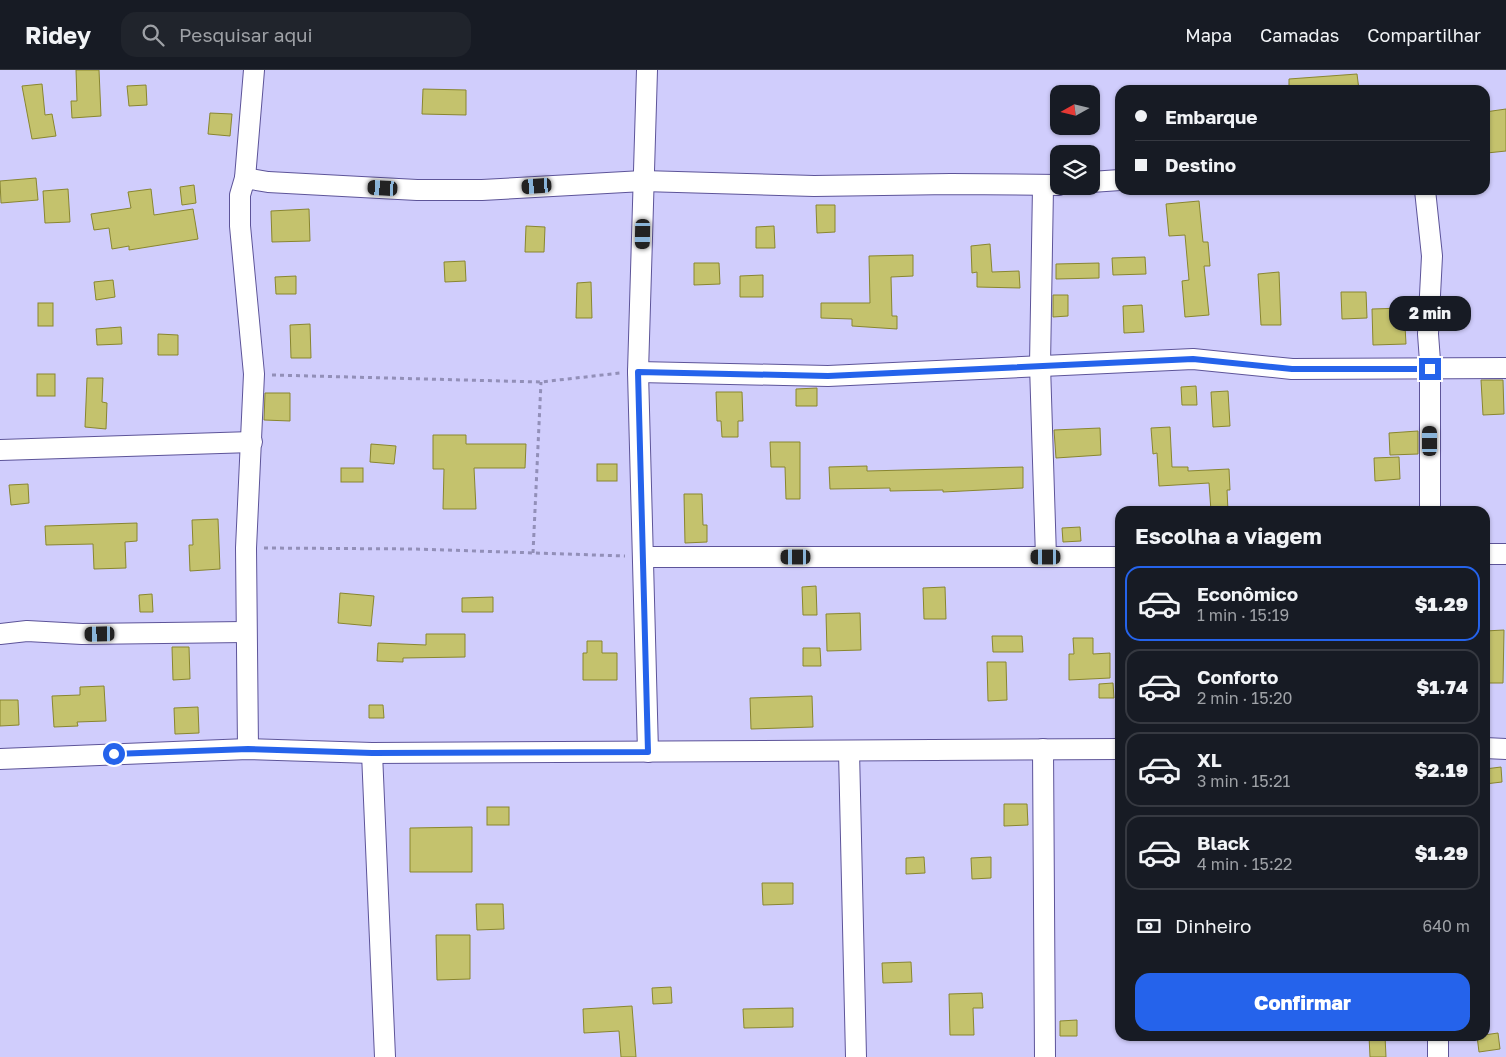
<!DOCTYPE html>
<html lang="pt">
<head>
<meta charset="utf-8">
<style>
  body { margin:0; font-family:"Golos Text",sans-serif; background:#20242c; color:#f1f3f6; height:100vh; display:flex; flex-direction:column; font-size:19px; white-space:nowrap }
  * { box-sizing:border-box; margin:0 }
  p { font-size:16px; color:#9ea1a6 }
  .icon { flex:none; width:28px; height:28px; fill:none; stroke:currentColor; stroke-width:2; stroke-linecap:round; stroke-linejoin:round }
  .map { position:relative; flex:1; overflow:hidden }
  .drawer { position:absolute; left:1115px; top:436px; width:375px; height:535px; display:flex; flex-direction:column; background:#171b24; border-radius:15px; box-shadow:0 1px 4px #0004 }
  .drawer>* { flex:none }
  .hud { position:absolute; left:1115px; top:15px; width:375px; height:110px; border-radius:15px; box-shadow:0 1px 4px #0004; display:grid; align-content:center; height:110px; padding:0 20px; background:#171b24 }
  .needle { width:32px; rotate:262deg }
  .fabs { position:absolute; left:1050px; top:15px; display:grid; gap:10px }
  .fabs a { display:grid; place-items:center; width:50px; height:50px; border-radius:10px; background:#171b24; box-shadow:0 1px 4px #0004; font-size:25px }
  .end { position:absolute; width:22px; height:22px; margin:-11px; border:6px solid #2563eb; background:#fff; box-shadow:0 0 0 2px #fff }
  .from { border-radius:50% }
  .bubble { position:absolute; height:35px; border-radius:15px; background:#171b24; box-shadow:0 1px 4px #0004; font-size:16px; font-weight:800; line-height:35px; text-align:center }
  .car { position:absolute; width:15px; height:30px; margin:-15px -8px; border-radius:6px; box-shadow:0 0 4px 1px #0007; background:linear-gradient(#222 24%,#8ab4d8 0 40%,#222 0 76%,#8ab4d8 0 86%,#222 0) }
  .hud b { display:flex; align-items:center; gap:18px; height:48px; font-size:19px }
  .hud b+b { border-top:1px solid #363941 }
  .hud i { width:12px; height:12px; background:#f1f3f6 }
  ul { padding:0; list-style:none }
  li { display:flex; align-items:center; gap:15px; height:75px; margin:0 10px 8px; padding:0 10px; border:2px solid #363941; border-radius:15px }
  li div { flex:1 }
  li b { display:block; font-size:19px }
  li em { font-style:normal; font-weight:800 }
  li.selected { border-color:#2563eb }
  li>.icon { width:45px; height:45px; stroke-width:1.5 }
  h2 { padding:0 20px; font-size:22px; line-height:60px }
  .pay { display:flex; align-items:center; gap:12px; height:55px; padding:0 20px; font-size:19px }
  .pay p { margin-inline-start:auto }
  .button { display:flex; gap:10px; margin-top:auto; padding:10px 20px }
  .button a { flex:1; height:58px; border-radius:15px; background:#2563eb; color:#fff; font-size:20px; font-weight:800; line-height:58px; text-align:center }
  header { display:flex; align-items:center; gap:30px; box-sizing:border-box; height:70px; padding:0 25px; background:#171b24; border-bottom:1px solid #363941 }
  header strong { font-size:24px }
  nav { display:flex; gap:28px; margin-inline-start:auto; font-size:18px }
  .search { width:350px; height:45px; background:#20242c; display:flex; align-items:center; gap:12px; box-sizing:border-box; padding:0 18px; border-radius:15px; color:#9ea1a6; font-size:19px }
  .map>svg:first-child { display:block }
  .building { fill:#c4c26d; stroke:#89862f }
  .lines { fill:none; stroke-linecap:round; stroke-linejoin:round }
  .street-casing { stroke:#5d5499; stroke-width:22 }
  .path { stroke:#928fb8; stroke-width:3; stroke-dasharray:4 4; stroke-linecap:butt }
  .street { stroke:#fff; stroke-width:20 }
  .route { stroke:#2563eb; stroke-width:6 }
</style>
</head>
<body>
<header>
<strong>Ridey</strong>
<div class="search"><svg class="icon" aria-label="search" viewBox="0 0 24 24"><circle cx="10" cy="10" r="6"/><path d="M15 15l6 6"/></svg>Pesquisar aqui</div>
<nav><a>Mapa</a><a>Camadas</a><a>Compartilhar</a></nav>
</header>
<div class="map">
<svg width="1506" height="987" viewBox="0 0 1506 987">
  <rect width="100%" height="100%" fill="#d0cdfc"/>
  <g class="building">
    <polygon points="76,0 99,0 101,46 72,48 71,31 77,31"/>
    <polygon points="1357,4 1359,20 1289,20 1289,9"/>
    <polygon points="42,14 45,45 52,44 56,66 32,69 22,16"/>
    <polygon points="146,15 147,35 129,36 127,16"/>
    <polygon points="423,19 466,20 466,45 422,44"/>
    <polygon points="1506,39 1506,81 1487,83 1485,42"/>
    <polygon points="210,43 232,44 230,66 208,64"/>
    <polygon points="36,108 38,130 1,133 0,111"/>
    <polygon points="194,115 196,133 182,135 180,117"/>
    <polygon points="68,119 70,152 45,153 43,121"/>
    <polygon points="151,119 154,145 193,139 198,169 129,180 129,176 112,179 109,158 94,160 91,144 131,138 128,122"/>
    <polygon points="1199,131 1203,172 1208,172 1210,196 1204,196 1209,245 1185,247 1182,211 1189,210 1185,165 1169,166 1166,134"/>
    <polygon points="816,135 835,135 835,162 817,163"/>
    <polygon points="309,139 310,171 272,172 271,141"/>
    <polygon points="526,156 545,157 544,182 525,182"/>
    <polygon points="774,156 775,178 756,178 756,157"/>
    <polygon points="990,174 992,202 1019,201 1020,218 977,217 977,202 972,203 971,176"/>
    <polygon points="913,185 913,206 891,207 892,246 897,246 897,259 852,256 852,249 821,248 821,233 870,233 869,186"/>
    <polygon points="1145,187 1146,204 1113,205 1112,188"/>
    <polygon points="465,191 466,211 445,212 444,192"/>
    <polygon points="694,193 719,193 720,214 694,215"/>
    <polygon points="1099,193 1099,208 1056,209 1056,194"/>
    <polygon points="1279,202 1281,255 1261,255 1258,204"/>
    <polygon points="763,205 763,227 740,227 740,206"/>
    <polygon points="296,206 296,224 276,224 275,207"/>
    <polygon points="113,210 115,227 96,230 94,212"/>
    <polygon points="591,212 592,248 576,248 577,213"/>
    <polygon points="1341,222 1366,222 1367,248 1342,249"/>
    <polygon points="1053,225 1068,225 1068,246 1053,247"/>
    <rect x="38" y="233" width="15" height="23"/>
    <polygon points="1142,235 1144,262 1124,263 1123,236"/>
    <polygon points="1404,238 1406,274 1373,275 1372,239"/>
    <polygon points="310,254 311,288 291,288 290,255"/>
    <polygon points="121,257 122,274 97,275 96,259"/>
    <polygon points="158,264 178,265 178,285 158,285"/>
    <rect x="37" y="304" width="18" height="22"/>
    <polygon points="87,308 103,308 102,332 107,333 106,359 85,357"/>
    <polygon points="1481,310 1503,310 1504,344 1483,345"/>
    <polygon points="1196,316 1197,335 1182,335 1181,317"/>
    <polygon points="817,318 817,336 796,336 796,319"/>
    <polygon points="1228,321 1230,356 1213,357 1211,322"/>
    <polygon points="716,322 742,322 743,351 738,351 738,367 722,367 721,351 717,351"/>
    <polygon points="265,323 290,323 290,351 264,350"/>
    <polygon points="1170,357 1172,397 1188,397 1188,401 1229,399 1230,420 1227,420 1228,441 1211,441 1209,413 1159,416 1157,383 1153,384 1151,358"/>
    <polygon points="1100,358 1101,385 1056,388 1054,360"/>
    <polygon points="1418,361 1418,384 1390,385 1389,363"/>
    <polygon points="433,365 466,365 466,374 526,374 525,398 474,398 476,439 443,439 444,399 433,399"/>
    <polygon points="770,372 800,372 800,429 786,429 785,397 771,397"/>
    <polygon points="371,374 396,376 394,394 370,392"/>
    <polygon points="1399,387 1400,409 1375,411 1374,388"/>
    <rect x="597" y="394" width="20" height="17"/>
    <polygon points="867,396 867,401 1023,397 1023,418 943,422 943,420 890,421 890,418 830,419 829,397"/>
    <rect x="341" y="398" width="22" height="14"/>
    <polygon points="28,414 29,433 11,435 9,415"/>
    <polygon points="684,424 702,424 703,455 707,455 707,472 685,473"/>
    <polygon points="218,449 220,499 190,501 189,475 193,475 192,450"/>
    <polygon points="137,453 137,471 125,472 126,498 94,499 93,474 46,475 45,456"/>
    <polygon points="1080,457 1081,471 1063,472 1062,458"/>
    <polygon points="816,516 817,545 803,545 802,517"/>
    <polygon points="945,517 946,549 924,549 923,518"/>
    <polygon points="340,523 374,526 371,556 338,553"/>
    <polygon points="152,524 153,542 140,542 139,525"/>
    <polygon points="493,527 493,542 462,542 462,528"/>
    <polygon points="860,543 861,580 827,581 826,544"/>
    <polygon points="1504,560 1503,613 1485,613 1485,561"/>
    <polygon points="426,564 465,564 465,587 403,588 403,592 377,591 378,573 426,575"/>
    <polygon points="992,566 1022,566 1023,582 993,582"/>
    <polygon points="1073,568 1093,568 1093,584 1110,583 1110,608 1069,610 1069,584 1074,584"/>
    <polygon points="587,571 602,571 602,583 617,583 617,610 583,610 583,583 587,583"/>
    <polygon points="172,577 189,577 190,609 173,610"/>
    <polygon points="803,578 820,578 821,596 803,596"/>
    <polygon points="987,592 1006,592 1007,630 988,631"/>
    <polygon points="1113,613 1114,628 1099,628 1099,614"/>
    <polygon points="104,616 106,651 77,652 78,656 54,657 52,626 80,625 80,617"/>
    <polygon points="812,626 813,657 751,659 750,628"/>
    <polygon points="0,630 18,630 19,655 0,656"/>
    <polygon points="369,635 383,635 384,648 369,648"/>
    <polygon points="198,637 199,663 175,664 174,638"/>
    <polygon points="1501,697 1502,712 1485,714 1485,699"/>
    <polygon points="1004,734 1027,734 1028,755 1004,756"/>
    <rect x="487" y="737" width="22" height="18"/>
    <polygon points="472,757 472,802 410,802 410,758"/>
    <polygon points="924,787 925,803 906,804 906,788"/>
    <polygon points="991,787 991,808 972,809 971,788"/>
    <polygon points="762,813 793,813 793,834 763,835"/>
    <polygon points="476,834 503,834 504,859 477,860"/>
    <polygon points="436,865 470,865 470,909 437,910"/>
    <polygon points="911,892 912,912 883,913 882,893"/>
    <polygon points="671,917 672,933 653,934 652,918"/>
    <polygon points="982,923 983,938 973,938 974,965 950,965 949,924"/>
    <polygon points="632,936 636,987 621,987 619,961 584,963 583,939"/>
    <polygon points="793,938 793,957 744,958 743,939"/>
    <polygon points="1077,950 1077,966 1060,966 1060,951"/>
    <polygon points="1498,963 1500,979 1479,982 1477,966"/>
    <polygon points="1369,966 1385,966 1386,987 1370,987"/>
  </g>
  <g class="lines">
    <defs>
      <g id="street">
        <polyline points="647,0 638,302 648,682"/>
        <polyline points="245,108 254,0"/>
        <polyline points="1091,112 1120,110"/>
        <polyline points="1043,117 1040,295 1046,487"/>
        <polyline points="1425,120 1432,186 1428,264 1430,291 1430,441"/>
        <polyline points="638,302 828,306 1193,289 1292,299 1506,298"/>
        <polyline points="0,380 252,372"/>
        <polyline points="1485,484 1506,484"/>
        <polyline points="643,487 1120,487"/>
        <polyline points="0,564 27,561 82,564 245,562"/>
        <polyline points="1485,678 1506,679"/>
        <polyline points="248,679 246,478 254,304 240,156 240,125 245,108 268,112 417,120 482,120 643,111 814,116 951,114 1059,115"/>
        <polyline points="1043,679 1045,987"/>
        <polyline points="849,681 856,987"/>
        <polyline points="372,683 385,987"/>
        <polyline points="0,689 248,679 372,683 1120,679"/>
        <polyline points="1438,987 1438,966"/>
      </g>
    </defs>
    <use href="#street" class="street-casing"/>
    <g class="path">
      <polyline points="272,305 541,312 620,303"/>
      <polyline points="264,478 416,479 625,486"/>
      <polyline points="533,483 541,312"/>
    </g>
    <use href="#street" class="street"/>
  </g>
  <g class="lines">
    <polyline class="route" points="114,684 248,679 372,683 648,682 638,302 828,306 1193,289 1292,299 1430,299"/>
  </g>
</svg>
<div class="fabs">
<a><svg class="needle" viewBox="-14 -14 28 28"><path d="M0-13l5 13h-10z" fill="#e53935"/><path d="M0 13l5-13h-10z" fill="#9ea1a6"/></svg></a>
<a><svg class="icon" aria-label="layers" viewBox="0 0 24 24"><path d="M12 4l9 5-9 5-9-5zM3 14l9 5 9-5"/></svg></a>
</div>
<i class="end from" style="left:114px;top:684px"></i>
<i class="end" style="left:1430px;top:299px"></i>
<div class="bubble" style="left:1389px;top:226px;width:82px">2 min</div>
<i class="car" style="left:537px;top:116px;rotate:266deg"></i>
<i class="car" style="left:383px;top:118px;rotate:273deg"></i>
<i class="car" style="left:643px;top:164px;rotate:181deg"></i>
<i class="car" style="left:1430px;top:371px;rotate:0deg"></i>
<i class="car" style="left:796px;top:487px;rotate:270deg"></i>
<i class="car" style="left:1046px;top:487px;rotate:270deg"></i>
<i class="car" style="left:100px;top:564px;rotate:269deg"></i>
<div class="hud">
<b><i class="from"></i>Embarque</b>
<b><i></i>Destino</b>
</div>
<section class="drawer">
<h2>Escolha a viagem</h2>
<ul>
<li class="selected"><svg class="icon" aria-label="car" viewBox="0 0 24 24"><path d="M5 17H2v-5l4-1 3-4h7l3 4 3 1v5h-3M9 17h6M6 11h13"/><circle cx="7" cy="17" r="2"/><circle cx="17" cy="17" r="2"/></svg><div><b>Econômico</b><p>1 min · 15:19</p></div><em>$1.29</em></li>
<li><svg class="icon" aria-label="car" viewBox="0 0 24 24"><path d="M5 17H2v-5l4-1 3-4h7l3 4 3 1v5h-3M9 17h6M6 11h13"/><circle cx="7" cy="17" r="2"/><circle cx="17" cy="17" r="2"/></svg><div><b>Conforto</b><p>2 min · 15:20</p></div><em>$1.74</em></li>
<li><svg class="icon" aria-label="car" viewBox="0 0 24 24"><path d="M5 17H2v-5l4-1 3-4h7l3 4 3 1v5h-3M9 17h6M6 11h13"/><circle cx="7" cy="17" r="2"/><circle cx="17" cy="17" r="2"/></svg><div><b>XL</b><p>3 min · 15:21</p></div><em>$2.19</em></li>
<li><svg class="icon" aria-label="car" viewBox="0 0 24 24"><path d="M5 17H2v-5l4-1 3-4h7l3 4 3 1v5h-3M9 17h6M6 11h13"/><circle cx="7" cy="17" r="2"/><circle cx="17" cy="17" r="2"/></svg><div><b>Black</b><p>4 min · 15:22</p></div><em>$1.29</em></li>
</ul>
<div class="pay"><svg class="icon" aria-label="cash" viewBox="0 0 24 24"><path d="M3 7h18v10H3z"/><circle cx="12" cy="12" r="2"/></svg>Dinheiro<p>640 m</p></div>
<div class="button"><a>Confirmar</a></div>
</section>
</div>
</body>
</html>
